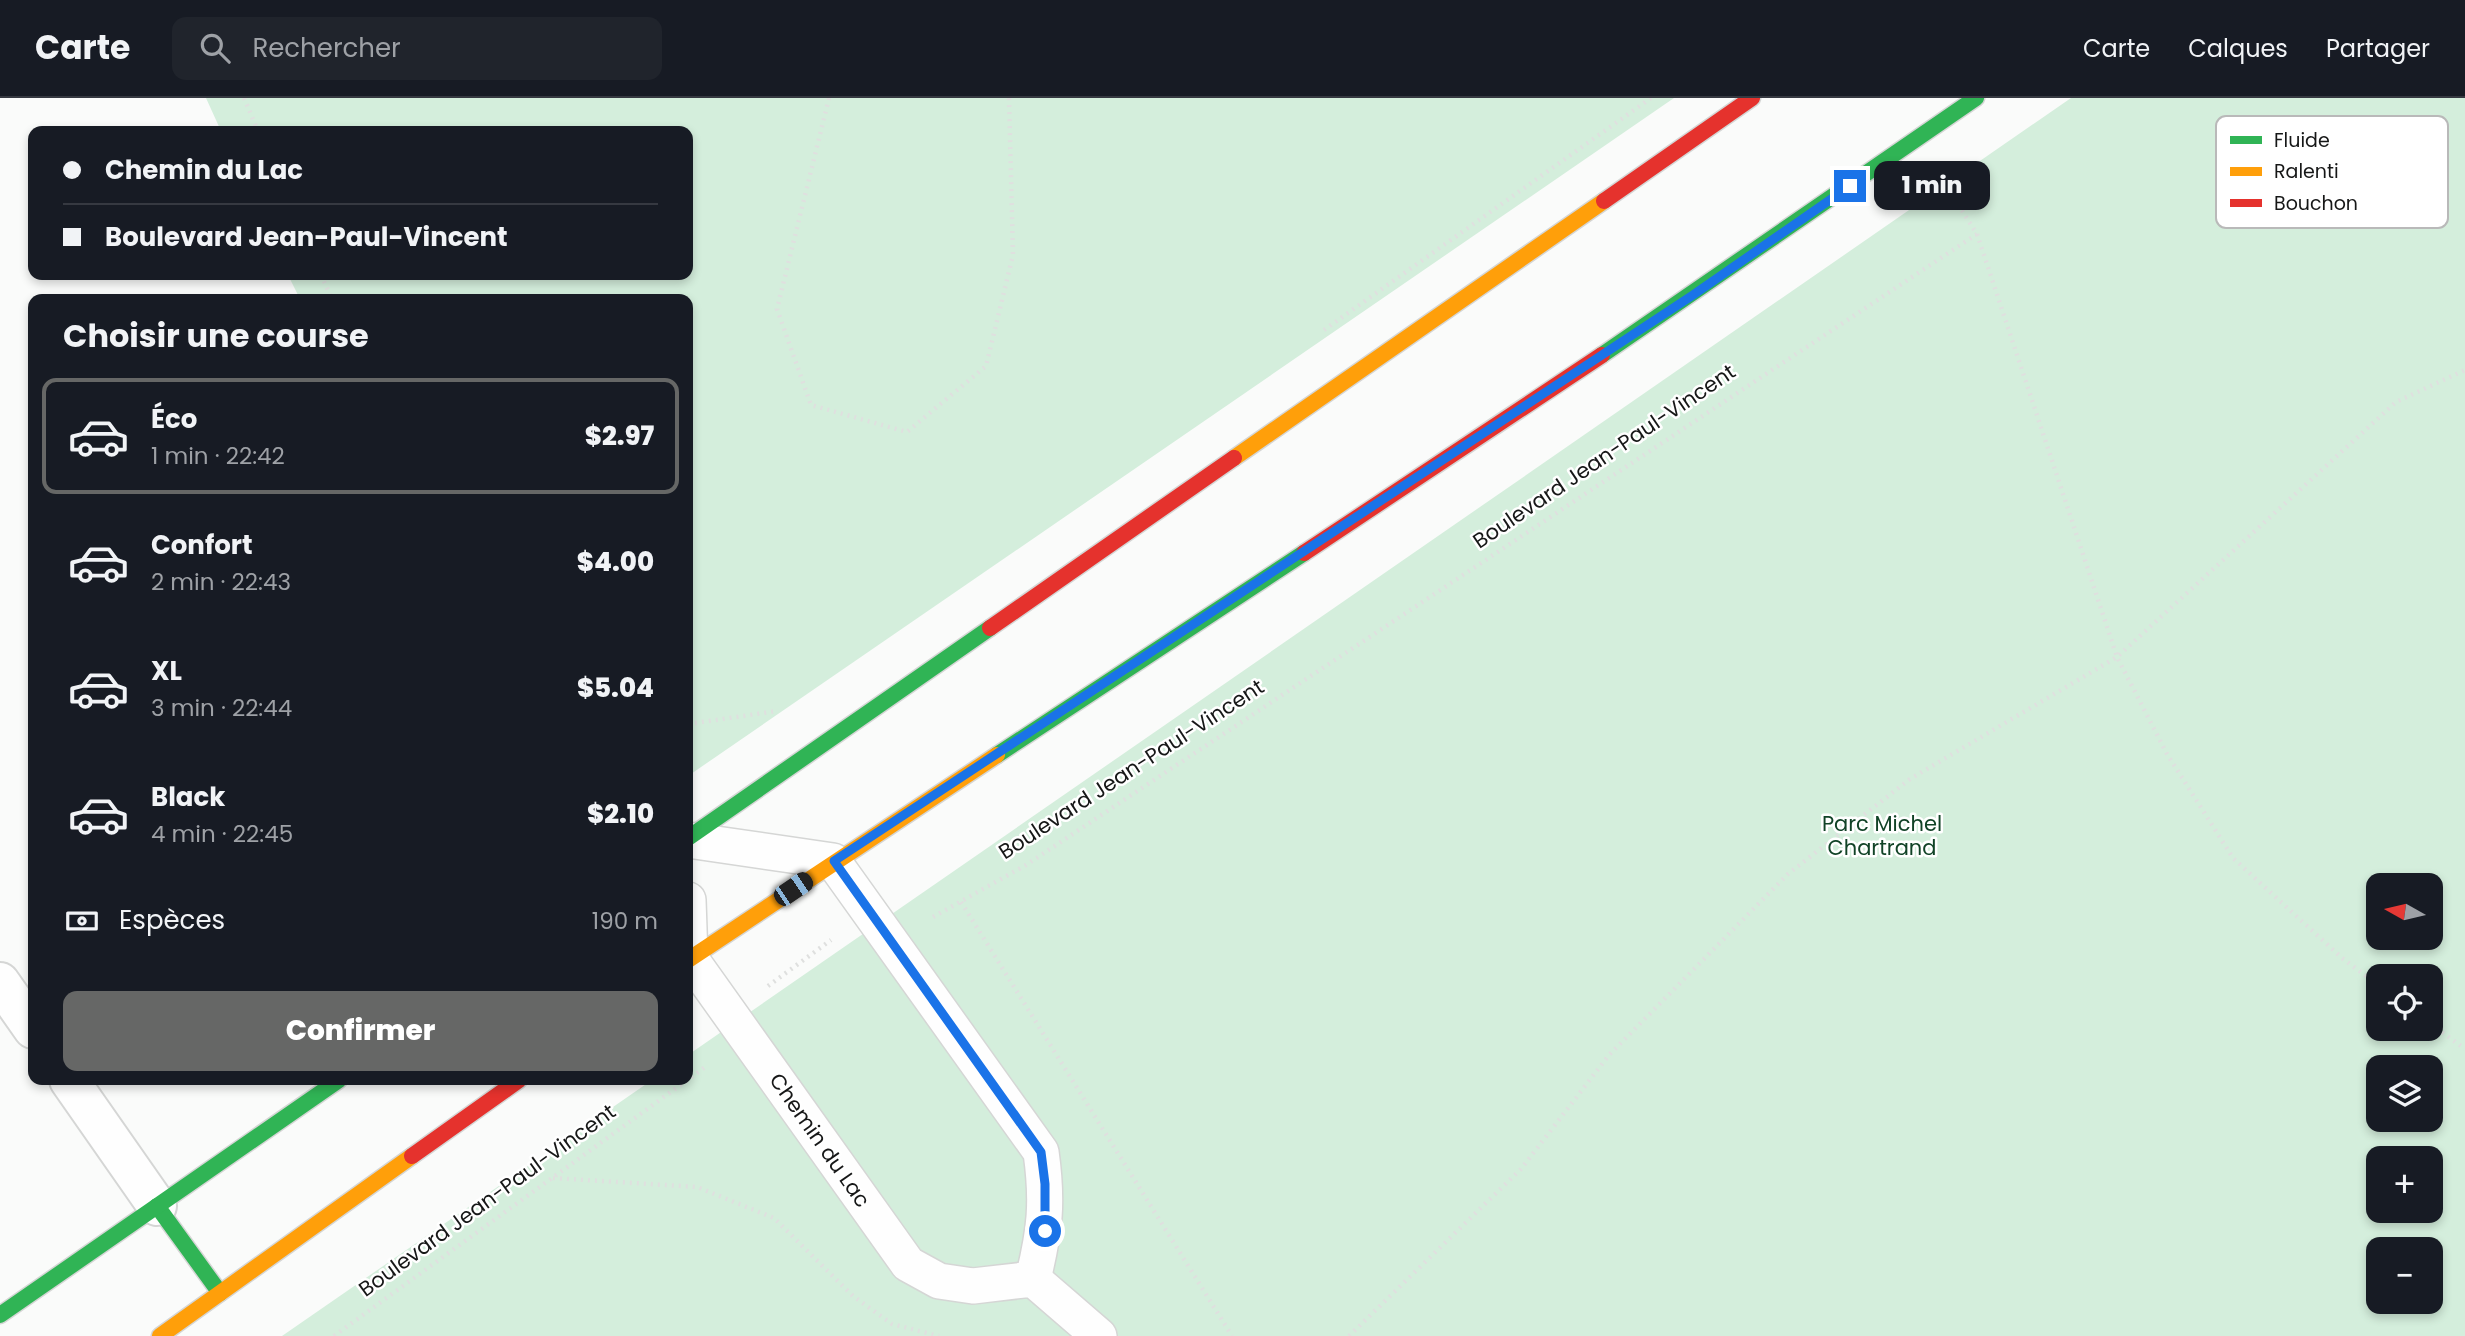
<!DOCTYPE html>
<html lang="fr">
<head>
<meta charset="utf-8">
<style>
  body { margin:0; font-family:Poppins,sans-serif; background:#20242c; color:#f1f3f6; height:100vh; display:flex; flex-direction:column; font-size:26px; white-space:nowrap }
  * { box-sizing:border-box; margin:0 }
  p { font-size:23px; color:#9ea1a6 }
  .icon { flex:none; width:38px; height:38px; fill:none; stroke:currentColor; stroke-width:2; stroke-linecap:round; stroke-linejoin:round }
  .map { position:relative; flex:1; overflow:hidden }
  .details { position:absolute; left:28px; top:196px; width:665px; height:791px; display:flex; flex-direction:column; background:#171b24; border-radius:14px; box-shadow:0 4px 10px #0003 }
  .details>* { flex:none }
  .guide { position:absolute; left:28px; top:28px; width:665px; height:154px; border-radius:14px; box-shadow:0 4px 10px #0003; display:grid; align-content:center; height:154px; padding:0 35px; background:#171b24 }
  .needle { width:46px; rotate:278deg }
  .buttons { position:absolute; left:2366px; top:775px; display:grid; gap:14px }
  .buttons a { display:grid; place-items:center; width:77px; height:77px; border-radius:14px; background:#171b24; box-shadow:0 4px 10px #0003; font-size:35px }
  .end { position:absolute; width:32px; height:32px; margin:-16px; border:9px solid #1a73e8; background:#fff; box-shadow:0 0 0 4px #fff }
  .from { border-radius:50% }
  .bubble { position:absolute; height:49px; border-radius:14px; background:#171b24; box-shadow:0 4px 10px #0003; font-size:23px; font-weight:800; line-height:49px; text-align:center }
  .car { position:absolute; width:21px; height:42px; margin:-21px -10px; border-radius:9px; box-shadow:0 0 5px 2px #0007; background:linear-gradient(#222 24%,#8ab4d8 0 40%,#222 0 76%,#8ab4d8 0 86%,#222 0) }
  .guide b { display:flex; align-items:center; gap:24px; height:66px; font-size:26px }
  .guide b+b { border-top:2px solid #363941 }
  .guide i { width:18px; height:18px; background:#f1f3f6 }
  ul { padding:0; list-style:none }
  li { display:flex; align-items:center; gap:21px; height:116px; margin:0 14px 10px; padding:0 21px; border:4px solid transparent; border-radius:14px }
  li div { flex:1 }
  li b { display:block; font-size:26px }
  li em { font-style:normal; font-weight:800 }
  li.on { border-color:#666766 }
  li>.icon { width:63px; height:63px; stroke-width:1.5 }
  h2 { padding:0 35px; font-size:32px; line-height:84px }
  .pay { display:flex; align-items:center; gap:18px; height:77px; padding:0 35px; font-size:26px }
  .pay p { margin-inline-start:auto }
  .primary-button { display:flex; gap:14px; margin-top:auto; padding:14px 35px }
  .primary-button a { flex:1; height:80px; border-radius:14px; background:#666766; color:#fff; font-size:28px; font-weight:800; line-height:80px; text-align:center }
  header { display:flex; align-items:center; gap:42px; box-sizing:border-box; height:98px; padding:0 35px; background:#171b24; border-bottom:2px solid #363941 }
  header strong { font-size:33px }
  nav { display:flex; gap:38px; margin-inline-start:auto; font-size:24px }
  .search { width:490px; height:63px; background:#20242c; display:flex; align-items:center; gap:18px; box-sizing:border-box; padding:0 24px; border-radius:14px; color:#9ea1a6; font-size:26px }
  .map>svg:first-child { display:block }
  .green { fill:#d4eedc; fill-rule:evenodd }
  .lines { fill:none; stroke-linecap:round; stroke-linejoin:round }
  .lane-casing { stroke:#d5d6d5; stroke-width:38 }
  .street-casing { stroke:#d5d6d5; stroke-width:42 }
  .fast-casing { stroke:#d5d6d5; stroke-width:19 }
  .slow-casing { stroke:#d5d6d5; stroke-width:19 }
  .jam-casing { stroke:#d5d6d5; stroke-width:19 }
  .path { stroke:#dfe0df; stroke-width:4.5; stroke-dasharray:2 5; stroke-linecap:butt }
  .lane { stroke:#fefefe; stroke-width:35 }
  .street { stroke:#fefefe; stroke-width:38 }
  .fast { stroke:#30b455; stroke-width:16 }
  .slow { stroke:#ff9f0a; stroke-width:16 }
  .jam { stroke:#e5322d; stroke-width:16 }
  .route { stroke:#1a73e8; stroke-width:9 }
  .labels { text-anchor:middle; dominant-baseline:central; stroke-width:5; stroke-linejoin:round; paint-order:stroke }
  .street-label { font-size:21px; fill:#161717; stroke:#fff }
  .park-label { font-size:21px; fill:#114327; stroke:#fff }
  .key { fill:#fff; stroke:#b9b9b9; stroke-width:2 }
  .key-label { font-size:19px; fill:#161717 }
</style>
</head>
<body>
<header>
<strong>Carte</strong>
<div class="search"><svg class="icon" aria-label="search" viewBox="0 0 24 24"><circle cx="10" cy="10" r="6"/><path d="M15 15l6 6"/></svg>Rechercher</div>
<nav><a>Carte</a><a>Calques</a><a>Partager</a></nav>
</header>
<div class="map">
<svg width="2465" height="1238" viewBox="0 0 2465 1238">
  <rect width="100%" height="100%" fill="#fafbfa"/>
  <g class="green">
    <polygon points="206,0 1674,0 688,678 688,201 300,201 288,177 688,177 688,33 221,33"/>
    <path d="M2071,0H2465V1238H282L652,982H688V957ZM2378,788H2431V840H2378ZM2378,878H2431V931H2378ZM2378,970H2431V1022H2378ZM2378,1060H2431V1113H2378ZM2378,1152H2431V1204H2378Z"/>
  </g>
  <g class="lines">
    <defs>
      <g id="lane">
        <path d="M688,742L833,763L1041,1054C1048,1104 1045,1132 1033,1181"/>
        <polyline points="688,802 690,860 908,1166 939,1183 973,1188 1033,1181 1099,1238"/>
      </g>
      <g id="street">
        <polyline points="0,884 33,931"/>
        <polyline points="69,982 157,1108"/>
      </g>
      <g id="fast">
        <polyline points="1602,257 1976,0"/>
        <polyline points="997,657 1304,455"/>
        <polyline points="688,740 990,530"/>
        <polyline points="157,1108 220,1195"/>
        <polyline points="0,1217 339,982"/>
      </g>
      <g id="slow">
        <polyline points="1234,360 1604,103"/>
        <polyline points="688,862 997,657"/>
        <polyline points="160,1238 412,1058"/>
      </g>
      <g id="jam">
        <polyline points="1604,103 1752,0"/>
        <polyline points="1304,455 1602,257"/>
        <polyline points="990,530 1234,360"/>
        <polyline points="412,1058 519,982"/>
      </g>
    </defs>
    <use href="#lane" class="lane-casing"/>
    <use href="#street" class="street-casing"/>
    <use href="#fast" class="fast-casing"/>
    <use href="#slow" class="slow-casing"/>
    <use href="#jam" class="jam-casing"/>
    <g class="path">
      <polyline points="244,0 258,33"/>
      <polyline points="829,0 777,211 811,307 907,334 986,268 1013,157 1009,0"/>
      <polyline points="1943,83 1977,136 2117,559 2167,656 2233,760 2342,860 2378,887"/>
      <polyline points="321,177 332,201"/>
      <polyline points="1324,232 1651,0"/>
      <polyline points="688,626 777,613"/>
      <polyline points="961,804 1232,1238"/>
      <polyline points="933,819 1026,767 1977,136"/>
      <polyline points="768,888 831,842"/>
      <polyline points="2431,926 2465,951"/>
      <polyline points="553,1080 697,1089 774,1120 853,1198 892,1226 939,1238"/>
      <polyline points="334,1238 708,967"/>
      <polyline points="1349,1238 1521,1071 1609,957 1788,776 1910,681 2117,559 2396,304 2465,272"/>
    </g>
    <use href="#lane" class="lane"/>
    <use href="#street" class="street"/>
    <use href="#fast" class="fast"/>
    <use href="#slow" class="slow"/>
    <use href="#jam" class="jam"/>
  </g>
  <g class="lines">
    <polyline class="route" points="1045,1133 1045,1086 1041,1054 834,763 1693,197 1850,88"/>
  </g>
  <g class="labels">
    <g class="street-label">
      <text transform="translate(1604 358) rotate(-34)">Boulevard Jean-Paul-Vincent</text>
      <text transform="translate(1131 671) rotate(-33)">Boulevard Jean-Paul-Vincent</text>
      <text transform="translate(820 1042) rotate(55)">Chemin du Lac</text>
      <text transform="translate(487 1102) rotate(-36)">Boulevard Jean-Paul-Vincent</text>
    </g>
    <g class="park-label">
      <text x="1882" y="725">Parc Michel<tspan x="1882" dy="24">Chartrand</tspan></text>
    </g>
  </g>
  <rect x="2216" y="18" width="232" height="112" rx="10" class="key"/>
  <rect x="2230" y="38" width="32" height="8" fill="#30b455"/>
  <rect x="2230" y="69" width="32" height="9" fill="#ff9f0a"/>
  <rect x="2230" y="101" width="32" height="8" fill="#e5322d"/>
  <g class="key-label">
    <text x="2274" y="49">Fluide</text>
    <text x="2274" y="80">Ralenti</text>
    <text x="2274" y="112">Bouchon</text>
  </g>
</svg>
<div class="buttons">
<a><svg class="needle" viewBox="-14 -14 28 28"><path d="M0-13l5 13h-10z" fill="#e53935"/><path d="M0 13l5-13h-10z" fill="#9ea1a6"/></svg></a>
<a><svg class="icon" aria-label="locate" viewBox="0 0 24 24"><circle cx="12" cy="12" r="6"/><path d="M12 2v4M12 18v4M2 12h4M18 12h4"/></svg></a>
<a><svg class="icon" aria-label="layers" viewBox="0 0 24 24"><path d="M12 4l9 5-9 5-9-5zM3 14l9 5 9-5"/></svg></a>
<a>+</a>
<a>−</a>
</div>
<i class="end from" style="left:1045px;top:1133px"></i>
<i class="end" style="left:1850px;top:88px"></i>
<div class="bubble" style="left:1874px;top:63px;width:116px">1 min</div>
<i class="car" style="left:793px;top:791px;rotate:56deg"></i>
<div class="guide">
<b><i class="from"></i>Chemin du Lac</b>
<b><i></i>Boulevard Jean-Paul-Vincent</b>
</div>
<section class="details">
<h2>Choisir une course</h2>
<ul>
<li class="on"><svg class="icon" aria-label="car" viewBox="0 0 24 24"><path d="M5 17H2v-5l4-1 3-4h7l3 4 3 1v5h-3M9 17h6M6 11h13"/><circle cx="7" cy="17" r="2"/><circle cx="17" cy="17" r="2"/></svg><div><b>Éco</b><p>1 min · 22:42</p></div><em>$2.97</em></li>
<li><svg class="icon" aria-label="car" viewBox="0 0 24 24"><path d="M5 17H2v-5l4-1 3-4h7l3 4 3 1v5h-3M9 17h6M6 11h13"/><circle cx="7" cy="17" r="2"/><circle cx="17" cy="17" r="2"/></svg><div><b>Confort</b><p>2 min · 22:43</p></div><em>$4.00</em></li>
<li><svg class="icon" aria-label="car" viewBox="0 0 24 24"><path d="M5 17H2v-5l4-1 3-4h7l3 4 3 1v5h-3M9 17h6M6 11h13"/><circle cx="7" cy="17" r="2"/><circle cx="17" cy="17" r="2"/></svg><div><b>XL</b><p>3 min · 22:44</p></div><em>$5.04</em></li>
<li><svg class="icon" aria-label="car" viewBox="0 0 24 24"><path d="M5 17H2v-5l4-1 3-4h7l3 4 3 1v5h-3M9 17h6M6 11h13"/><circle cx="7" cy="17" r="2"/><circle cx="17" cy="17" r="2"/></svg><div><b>Black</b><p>4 min · 22:45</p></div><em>$2.10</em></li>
</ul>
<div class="pay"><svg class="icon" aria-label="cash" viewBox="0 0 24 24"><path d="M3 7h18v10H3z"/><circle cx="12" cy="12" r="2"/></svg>Espèces<p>190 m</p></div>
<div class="primary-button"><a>Confirmer</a></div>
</section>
</div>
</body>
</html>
